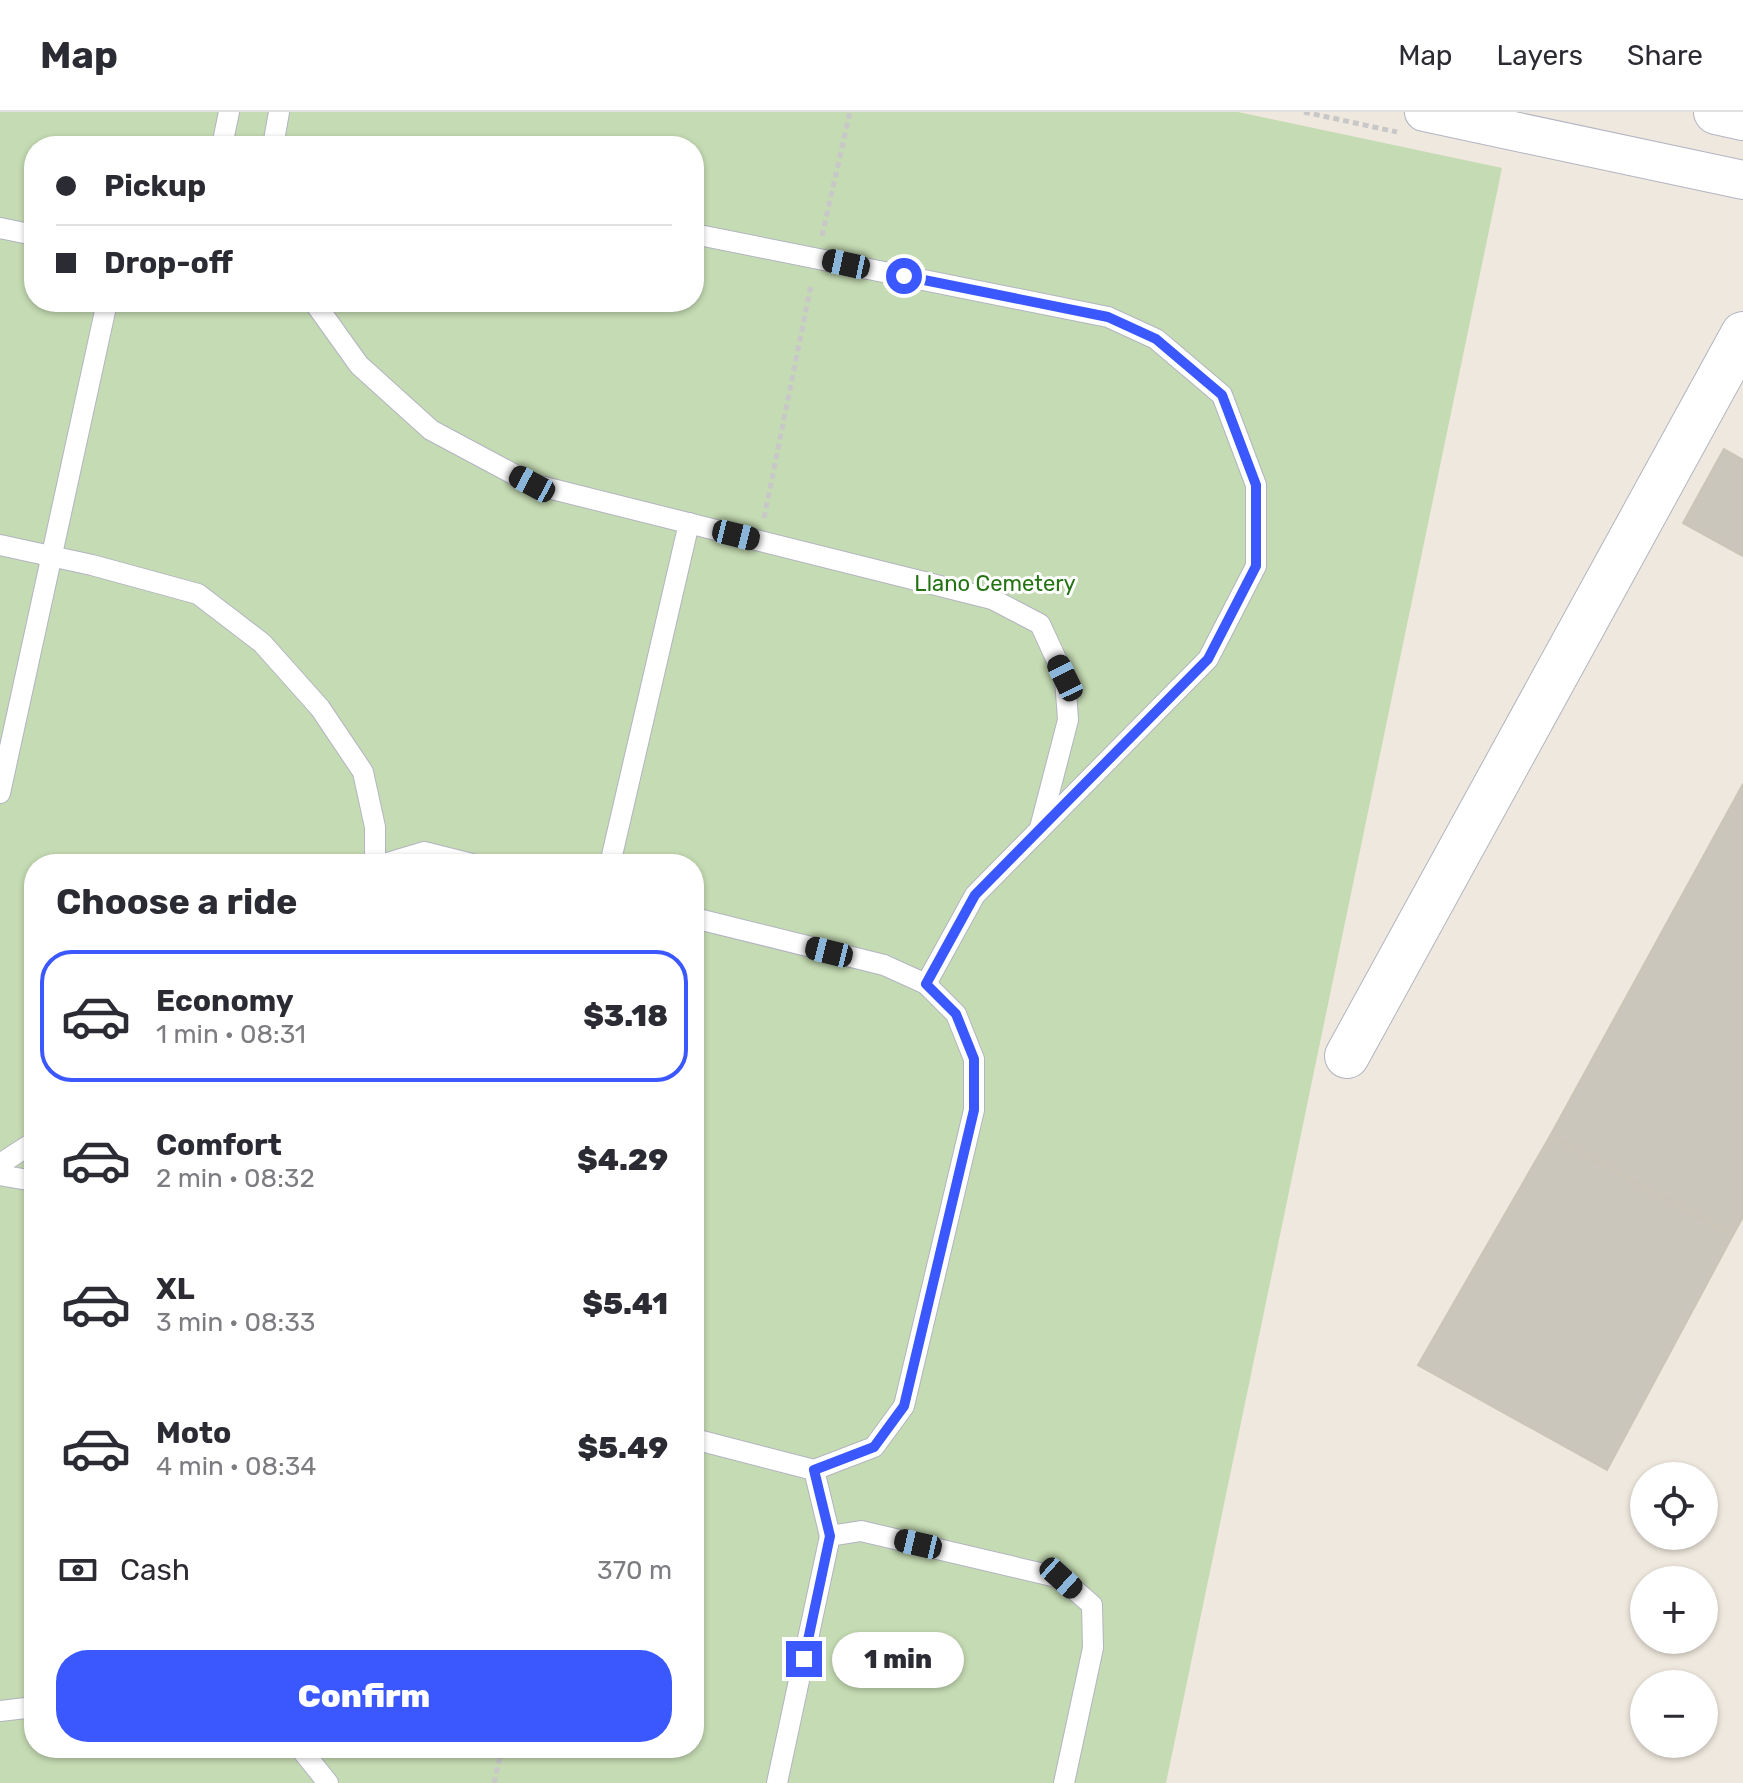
<!DOCTYPE html>
<html lang="en">
<head>
<meta charset="utf-8">
<style>
  body { margin:0; font-family:Rubik,sans-serif; background:#f2f2f3; color:#2b2b33; height:100vh; display:flex; flex-direction:column; font-size:30px; white-space:nowrap }
  * { box-sizing:border-box; margin:0 }
  p { font-size:26px; color:#7c7c81 }
  .icon { flex:none; width:44px; height:44px; fill:none; stroke:currentColor; stroke-width:2; stroke-linecap:round; stroke-linejoin:round }
  .map { position:relative; flex:1; overflow:hidden }
  .details { position:absolute; left:24px; top:742px; width:680px; height:904px; display:flex; flex-direction:column; background:#fff; border-radius:32px; box-shadow:0 2px 6px #0004 }
  .details>* { flex:none }
  .hud { position:absolute; left:24px; top:24px; width:680px; height:176px; border-radius:32px; box-shadow:0 2px 6px #0004; display:grid; align-content:center; height:176px; padding:0 32px; background:#fff }
  .tools { position:absolute; left:1630px; top:1350px; display:grid; gap:16px }
  .tools a { display:grid; place-items:center; width:88px; height:88px; border-radius:50%; background:#fff; box-shadow:0 2px 6px #0004; font-size:40px }
  .end { position:absolute; width:36px; height:36px; margin:-18px; border:10px solid #3b58ff; background:#fff; box-shadow:0 0 0 4px #fff }
  .from { border-radius:50% }
  .bubble { position:absolute; height:56px; border-radius:28px; background:#fff; box-shadow:0 2px 6px #0004; font-size:26px; font-weight:800; line-height:56px; text-align:center }
  .car { position:absolute; width:24px; height:48px; margin:-24px -12px; border-radius:10px; box-shadow:0 0 6px 2px #0007; background:linear-gradient(#222 24%,#8ab4d8 0 40%,#222 0 76%,#8ab4d8 0 86%,#222 0) }
  .hud b { display:flex; align-items:center; gap:28px; height:76px; font-size:30px }
  .hud b+b { border-top:2px solid #e1e1e2 }
  .hud i { width:20px; height:20px; background:#2b2b33 }
  ul { padding:0; list-style:none }
  li { display:flex; align-items:center; gap:24px; height:132px; margin:0 16px 12px; padding:0 16px; border:4px solid transparent; border-radius:32px }
  li div { flex:1 }
  li b { display:block; font-size:30px }
  li em { font-style:normal; font-weight:800 }
  li.active { border-color:#3b58ff }
  li>.icon { width:72px; height:72px; stroke-width:1.5 }
  h2 { padding:0 32px; font-size:36px; line-height:96px }
  .pay { display:flex; align-items:center; gap:20px; height:88px; padding:0 32px; font-size:30px }
  .pay p { margin-inline-start:auto }
  .primary-button { display:flex; gap:16px; margin-top:auto; padding:16px 32px }
  .primary-button a { flex:1; height:92px; border-radius:32px; background:#3b58ff; color:#fff; font-size:32px; font-weight:800; line-height:92px; text-align:center }
  header { display:flex; align-items:center; gap:48px; box-sizing:border-box; height:112px; padding:0 40px; background:#fff; border-bottom:2px solid #e1e1e2 }
  header strong { font-size:38px }
  nav { display:flex; gap:44px; margin-inline-start:auto; font-size:28px }
  .map>svg:first-child { display:block }
  .cemetery { fill:#c5dbb3; fill-rule:evenodd }
  .building { fill:#cac6bc; stroke:#cbc5b7; stroke-width:2 }
  .lines { fill:none; stroke-linecap:round; stroke-linejoin:round }
  .lane-casing { stroke:#b2b4c1; stroke-width:22 }
  .street-casing { stroke:#b2b4c1; stroke-width:40 }
  .secondary-casing { stroke:#b2b4c1; stroke-width:46 }
  .path { stroke:#c8c8c8; stroke-width:5; stroke-dasharray:6 4; stroke-linecap:butt }
  .lane { stroke:#fff; stroke-width:20 }
  .street { stroke:#fff; stroke-width:38 }
  .secondary { stroke:#fff; stroke-width:44 }
  .route { stroke:#3b58ff; stroke-width:10 }
  .labels { text-anchor:middle; dominant-baseline:central; stroke-width:6; stroke-linejoin:round; paint-order:stroke }
  .park-label { font-size:22px; fill:#237313; stroke:#fff }
</style>
</head>
<body>
<header>
<strong>Map</strong>
<nav><a>Map</a><a>Layers</a><a>Share</a></nav>
</header>
<div class="map">
<svg width="1743" height="1671" viewBox="0 0 1743 1671">
  <rect width="100%" height="100%" fill="#efe8de"/>
  <path class="cemetery" d="M0,0H1238L1502,56L1166,1671H0ZM34,34H694V190H34ZM34,752H694V1636H34Z"/>
  <g class="building">
    <polygon points="1724,337 1743,348 1743,444 1683,411"/>
    <polygon points="1743,672 1743,1105 1733,1123 1550,1024"/>
    <polygon points="1550,1024 1733,1123 1607,1358 1418,1253"/>
  </g>
  <g class="lines">
    <defs>
      <g id="lane">
        <polyline points="222,34 229,0"/>
        <polyline points="273,34 279,0"/>
        <polyline points="0,116 34,123"/>
        <polyline points="694,122 1108,205 1156,227 1222,283 1256,373 1256,454 1208,547 975,783 926,872"/>
        <polyline points="314,190 359,253 431,318 532,372 992,487 1040,512 1065,566 1068,608 1040,716"/>
        <polyline points="0,433 92,453 198,482 262,531 320,596 363,660 375,715 375,752"/>
        <polyline points="0,681 107,190"/>
        <polyline points="384,752 424,740 472,752"/>
        <polyline points="610,752 689,411"/>
        <polyline points="694,806 884,853 926,872 956,902 974,947 974,998 904,1294 874,1335 814,1358"/>
        <polyline points="0,1052 34,1030"/>
        <polyline points="0,1063 34,1069"/>
        <polyline points="694,1327 814,1358 830,1424"/>
        <polyline points="0,1599 34,1595"/>
        <polyline points="300,1636 328,1671"/>
        <polyline points="777,1671 830,1424 861,1419 1061,1466 1092,1493 1093,1536 1064,1671"/>
      </g>
      <polyline id="street" points="1424,0 1743,68"/>
      <g id="secondary">
        <polyline points="1716,0 1743,6"/>
        <polyline points="1347,944 1743,222"/>
      </g>
    </defs>
    <use href="#lane" class="lane-casing"/>
    <use href="#street" class="street-casing"/>
    <use href="#secondary" class="secondary-casing"/>
    <g class="path">
      <polyline points="1304,0 1397,20"/>
      <polyline points="822,124 850,0"/>
      <polyline points="764,406 811,173"/>
      <polyline points="494,1671 502,1636"/>
    </g>
    <use href="#lane" class="lane"/>
    <use href="#street" class="street"/>
    <use href="#secondary" class="secondary"/>
  </g>
  <g class="lines">
    <polyline class="route" points="804,1547 830,1424 814,1358 874,1335 904,1294 974,998 974,947 956,902 926,872 975,783 1208,547 1256,454 1256,373 1222,283 1156,227 1108,205 904,164"/>
  </g>
  <g class="labels">
    <g class="park-label">
      <text x="995" y="471">Llano Cemetery</text>
    </g>
  </g>
</svg>
<div class="tools">
<a><svg class="icon" aria-label="locate" viewBox="0 0 24 24"><circle cx="12" cy="12" r="6"/><path d="M12 2v4M12 18v4M2 12h4M18 12h4"/></svg></a>
<a>+</a>
<a>−</a>
</div>
<i class="end from" style="left:904px;top:164px"></i>
<i class="end" style="left:804px;top:1547px"></i>
<div class="bubble" style="left:832px;top:1520px;width:132px">1 min</div>
<i class="car" style="left:846px;top:152px;rotate:282deg"></i>
<i class="car" style="left:532px;top:372px;rotate:298deg"></i>
<i class="car" style="left:736px;top:423px;rotate:104deg"></i>
<i class="car" style="left:1065px;top:566px;rotate:334deg"></i>
<i class="car" style="left:829px;top:840px;rotate:284deg"></i>
<i class="car" style="left:918px;top:1432px;rotate:283deg"></i>
<i class="car" style="left:1061px;top:1466px;rotate:132deg"></i>
<div class="hud">
<b><i class="from"></i>Pickup</b>
<b><i></i>Drop-off</b>
</div>
<section class="details">
<h2>Choose a ride</h2>
<ul>
<li class="active"><svg class="icon" aria-label="car" viewBox="0 0 24 24"><path d="M5 17H2v-5l4-1 3-4h7l3 4 3 1v5h-3M9 17h6M6 11h13"/><circle cx="7" cy="17" r="2"/><circle cx="17" cy="17" r="2"/></svg><div><b>Economy</b><p>1 min · 08:31</p></div><em>$3.18</em></li>
<li><svg class="icon" aria-label="car" viewBox="0 0 24 24"><path d="M5 17H2v-5l4-1 3-4h7l3 4 3 1v5h-3M9 17h6M6 11h13"/><circle cx="7" cy="17" r="2"/><circle cx="17" cy="17" r="2"/></svg><div><b>Comfort</b><p>2 min · 08:32</p></div><em>$4.29</em></li>
<li><svg class="icon" aria-label="car" viewBox="0 0 24 24"><path d="M5 17H2v-5l4-1 3-4h7l3 4 3 1v5h-3M9 17h6M6 11h13"/><circle cx="7" cy="17" r="2"/><circle cx="17" cy="17" r="2"/></svg><div><b>XL</b><p>3 min · 08:33</p></div><em>$5.41</em></li>
<li><svg class="icon" aria-label="car" viewBox="0 0 24 24"><path d="M5 17H2v-5l4-1 3-4h7l3 4 3 1v5h-3M9 17h6M6 11h13"/><circle cx="7" cy="17" r="2"/><circle cx="17" cy="17" r="2"/></svg><div><b>Moto</b><p>4 min · 08:34</p></div><em>$5.49</em></li>
</ul>
<div class="pay"><svg class="icon" aria-label="cash" viewBox="0 0 24 24"><path d="M3 7h18v10H3z"/><circle cx="12" cy="12" r="2"/></svg>Cash<p>370 m</p></div>
<div class="primary-button"><a>Confirm</a></div>
</section>
</div>
</body>
</html>
